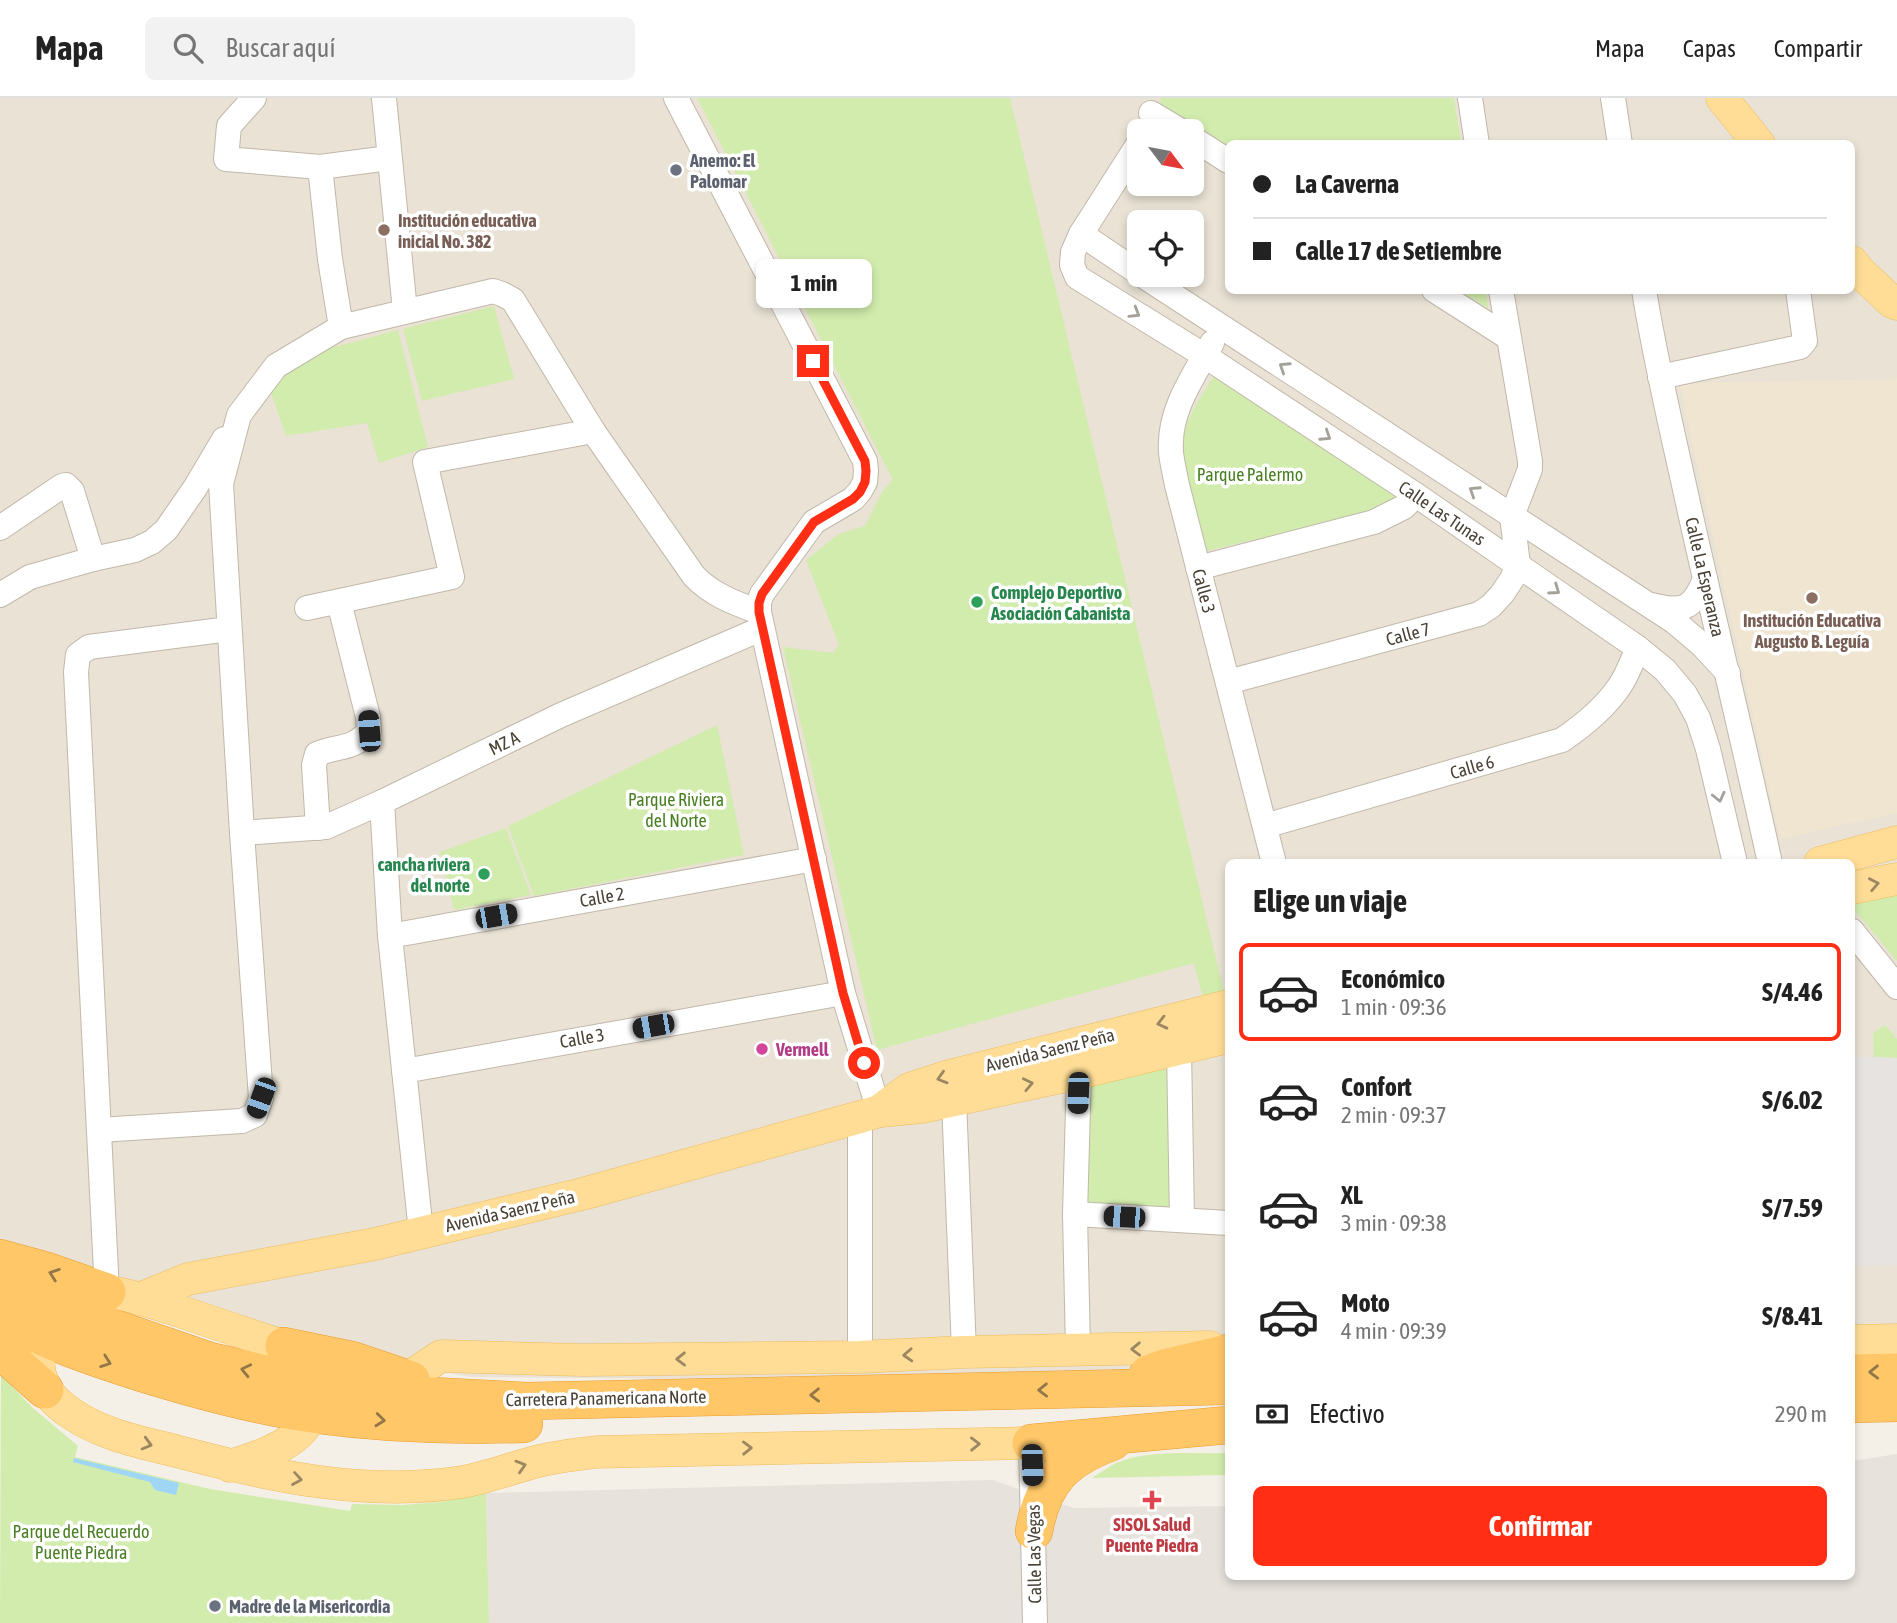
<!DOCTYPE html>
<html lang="es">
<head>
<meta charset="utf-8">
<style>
  body { margin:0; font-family:"Asap Condensed",sans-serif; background:#f2f2f2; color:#222; height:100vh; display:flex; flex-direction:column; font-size:26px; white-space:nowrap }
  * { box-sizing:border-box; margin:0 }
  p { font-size:23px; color:#767676 }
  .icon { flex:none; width:38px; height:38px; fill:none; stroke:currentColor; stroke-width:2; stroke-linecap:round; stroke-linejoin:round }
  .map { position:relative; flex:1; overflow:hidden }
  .sheet { position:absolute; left:1225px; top:761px; width:630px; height:721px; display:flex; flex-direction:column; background:#fff; border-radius:10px; box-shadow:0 4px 10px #0003 }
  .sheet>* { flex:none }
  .top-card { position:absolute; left:1225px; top:42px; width:630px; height:154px; border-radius:10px; box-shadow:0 4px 10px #0003; display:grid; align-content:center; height:154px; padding:0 28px; background:#fff }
  .needle { width:46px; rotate:122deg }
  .buttons { position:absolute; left:1127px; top:21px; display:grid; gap:14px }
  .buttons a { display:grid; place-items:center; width:77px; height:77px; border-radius:10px; background:#fff; box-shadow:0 4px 10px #0003; font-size:35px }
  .end { position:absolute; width:32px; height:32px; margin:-16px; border:9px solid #ff2e14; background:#fff; box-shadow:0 0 0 4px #fff }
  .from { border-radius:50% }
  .bubble { position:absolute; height:49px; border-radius:10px; background:#fff; box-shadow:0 4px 10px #0003; font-size:23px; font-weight:700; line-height:49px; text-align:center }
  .car { position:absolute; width:21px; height:42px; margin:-21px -10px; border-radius:9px; box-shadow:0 0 5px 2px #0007; background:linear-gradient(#222 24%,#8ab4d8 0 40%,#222 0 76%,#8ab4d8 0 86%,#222 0) }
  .top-card b { display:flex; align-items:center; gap:24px; height:66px; font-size:26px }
  .top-card b+b { border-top:2px solid #e0e0e0 }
  .top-card i { width:18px; height:18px; background:#222 }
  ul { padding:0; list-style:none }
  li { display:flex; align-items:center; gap:21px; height:98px; margin:0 14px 10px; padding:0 14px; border:4px solid transparent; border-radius:10px }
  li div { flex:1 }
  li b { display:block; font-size:26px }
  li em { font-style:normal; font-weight:700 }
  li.on { border-color:#ff2e14 }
  li>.icon { width:63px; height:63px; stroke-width:1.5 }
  h2 { padding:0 28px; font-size:32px; line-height:84px }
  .pay { display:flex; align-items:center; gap:18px; height:77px; padding:0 28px; font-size:26px }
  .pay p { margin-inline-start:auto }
  .primary-button { display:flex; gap:14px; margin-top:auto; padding:14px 28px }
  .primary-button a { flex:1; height:80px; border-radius:10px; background:#ff2e14; color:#fff; font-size:28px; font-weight:700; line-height:80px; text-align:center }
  header { display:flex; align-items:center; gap:42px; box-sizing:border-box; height:98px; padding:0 35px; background:#fff; border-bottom:2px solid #e0e0e0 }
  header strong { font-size:33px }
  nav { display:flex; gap:38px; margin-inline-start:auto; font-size:24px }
  .search { width:490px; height:63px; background:#f2f2f2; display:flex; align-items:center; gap:18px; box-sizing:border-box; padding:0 24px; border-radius:10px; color:#767676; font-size:26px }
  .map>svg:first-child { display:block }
  .residential { fill:#e9e2d5; fill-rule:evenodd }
  .industrial { fill:#e7e2dc }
  .education { fill:#efe5d0 }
  .green { fill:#d2ecad }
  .parking { fill:#e6e3e0 }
  .water { fill:#9fd6f6 }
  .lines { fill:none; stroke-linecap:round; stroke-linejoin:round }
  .minor-casing { stroke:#c1b8a9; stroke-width:26 }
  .major-casing { stroke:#eebc5d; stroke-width:33 }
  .highway-casing { stroke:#ea9c2c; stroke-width:38 }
  .minor { stroke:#fff; stroke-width:24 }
  .major { stroke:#ffdd96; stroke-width:32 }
  .highway { stroke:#ffc768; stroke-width:37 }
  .oneway { stroke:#a4a09a }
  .oneway2 { stroke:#9b8761 }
  .oneway3 { stroke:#927749 }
  .route { stroke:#ff2e14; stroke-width:9 }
  .worship-dot { fill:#6b7280; stroke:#fff; stroke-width:2.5 }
  .education-dot { fill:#8d6e63; stroke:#fff; stroke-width:2.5 }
  .leisure-dot { fill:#2e9e5b; stroke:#fff; stroke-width:2.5 }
  .hotel-dot { fill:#d1479c; stroke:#fff; stroke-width:2.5 }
  .health-dot { fill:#e0444e; stroke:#fff; stroke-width:2.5 }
  .labels { text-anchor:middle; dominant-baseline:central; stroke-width:7; stroke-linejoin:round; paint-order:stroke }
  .worship-label { font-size:18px; font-weight:bold; fill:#5b616d; stroke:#fff; text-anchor:start }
  .education-label { font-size:18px; font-weight:bold; fill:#785e54; stroke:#fff; text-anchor:start }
  .park-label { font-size:18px; fill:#4a8023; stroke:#fff }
  .street-label { font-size:18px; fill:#494135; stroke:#fff }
  .leisure-label { font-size:18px; font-weight:bold; fill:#27864d; stroke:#fff; text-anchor:start }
  .hotel-label { font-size:18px; font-weight:bold; fill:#b23c85; stroke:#fff; text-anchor:start }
  .health-label { font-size:18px; font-weight:bold; fill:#be3a42; stroke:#fff }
</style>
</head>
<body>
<header>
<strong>Mapa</strong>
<div class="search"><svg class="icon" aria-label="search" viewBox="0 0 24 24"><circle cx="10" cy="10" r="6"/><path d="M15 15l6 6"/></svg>Buscar aquí</div>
<nav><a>Mapa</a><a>Capas</a><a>Compartir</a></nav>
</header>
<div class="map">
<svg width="1897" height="1525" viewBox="0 0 1897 1525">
  <rect width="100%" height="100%" fill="#f5f0e7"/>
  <path class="residential" d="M0,0H1897V1253L1852,1254V765H1228V1265L1109,1274L801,1282L471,1279L185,1227L0,1155ZM1139,33H1192V86H1139ZM1228,46H1852V192H1228ZM1139,124H1192V177H1139Z"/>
  <polygon class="industrial" points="1897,1356 1897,1525 489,1525 486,1395 993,1382 1074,1410 1228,1408 1228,1479 1852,1479 1852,1363"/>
  <polygon class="education" points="1897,281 1897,715 1780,741 1679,285"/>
  <g class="green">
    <polygon points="697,0 1010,0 1224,894 1203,900 1194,865 877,952 783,549 833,555 839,547 806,462 839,436 865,428 882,394 893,382"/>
    <polygon points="1161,0 1454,0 1461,45 1228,46 1228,52 1160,10"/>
    <polygon points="1460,193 1486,193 1488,210"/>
    <polygon points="494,208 514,281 422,303 403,231"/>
    <polygon points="398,232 428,349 379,365 367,325 286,338 270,292 309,256"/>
    <path d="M1216,275L1400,397L1388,410L1202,454C1195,425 1177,371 1182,343C1187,318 1202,297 1216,275Z"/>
    <polygon points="717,627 744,757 534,798 508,728"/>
    <polygon points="506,730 531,797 454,812 440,754"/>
    <polygon points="1897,785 1897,863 1852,809 1852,795"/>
    <polygon points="1885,927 1897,941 1897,960 1874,959 1873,935"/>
    <polygon points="1179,943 1184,1128 1080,1125 1077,965"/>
    <polygon points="1,1277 33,1310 78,1348 75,1359 210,1391 350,1413 352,1406 402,1407 440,1404 486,1395 489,1525 0,1525"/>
    <path d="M1228,1355V1377L1092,1380C1100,1375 1108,1369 1116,1365C1147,1351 1195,1356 1228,1355Z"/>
  </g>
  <polygon class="parking" points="1874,959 1897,960 1897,1167 1852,1168 1852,960"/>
  <polygon class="water" points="74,1360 179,1385 176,1397 155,1392 150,1384 73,1364"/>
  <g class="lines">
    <defs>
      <g id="minor">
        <polyline points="254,0 229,28 226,61 320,69 389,60"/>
        <polyline points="384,0 405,213"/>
        <polyline points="676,0 865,363 866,373 865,384 860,393 853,401 814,424 762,496 759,504 759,514 843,895 879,1013"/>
        <polyline points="1470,0 1477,46"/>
        <polyline points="1613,0 1620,46"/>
        <polyline points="1151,15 1181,33"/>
        <polyline points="1192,40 1228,63"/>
        <polyline points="1139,45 1081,136 1073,154 1072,167 1077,179 1205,258 1416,397 1638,550 1665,572 1685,596 1698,620 1708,651 1735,765"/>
        <polyline points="320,69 330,161 341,229"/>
        <polyline points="1081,136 1139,175"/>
        <polyline points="1142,177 1675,524 1702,547 1728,575"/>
        <polyline points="1434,192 1509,240"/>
        <path d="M1644,192C1655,261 1671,328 1686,396C1713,519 1743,641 1770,765"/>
        <path d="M1212,245C1193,279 1168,313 1171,354C1172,365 1175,376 1177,387L1274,765"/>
        <polyline points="1660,279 1800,249 1805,243 1798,192"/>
        <polyline points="0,430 62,388 66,387 72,393 93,461"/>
        <polyline points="1198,470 1374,424 1404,409 1416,397"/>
        <polyline points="0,497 30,479 93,461 135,452 152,444 166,432 195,390 224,341"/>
        <path d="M1652,507C1683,515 1693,511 1705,481"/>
        <polyline points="307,510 452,479 425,364 593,333"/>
        <polyline points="1228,584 1479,516 1491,508 1502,496 1512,481 1518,467 1512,418 1530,371 1530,363 1501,192"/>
        <polyline points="382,704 390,838 421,1134"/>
        <path d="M1265,728L1562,642C1584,627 1604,611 1619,589C1627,578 1632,563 1638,550"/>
        <path d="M318,730L314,667L317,656C338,647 352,653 369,633L368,619L339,504"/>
        <polyline points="242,735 326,729 382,704 561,617 761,531"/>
        <polyline points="1852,833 1897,889"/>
        <polyline points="390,838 814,761"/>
        <polyline points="1179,951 1182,1122"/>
        <polyline points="404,973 843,895"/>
        <polyline points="954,1002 964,1254"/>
        <polyline points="860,1019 860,1259"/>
        <path d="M99,1032L242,1023L255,1017L261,1000L242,735L221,386L239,317L276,268L341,229L493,193L502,196L513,202L593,333L694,478C712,497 735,505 759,514"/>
        <polyline points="1075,1116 1228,1125"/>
        <polyline points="107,1194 76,574 78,557 89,549 229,531"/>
        <polyline points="1078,1251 1075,1116 1079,975"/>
        <polyline points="1031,1345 1035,1525"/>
      </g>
      <g id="major">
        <polyline points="1722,0 1759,46"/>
        <polyline points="1852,164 1860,174 1892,204 1897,206"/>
        <polyline points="1820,765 1897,744"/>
        <polyline points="1852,790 1897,781"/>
        <polyline points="880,1013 922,1009 1079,975 1228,939"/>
        <polyline points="139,1201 188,1181 375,1146 586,1095 860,1019 879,1013 909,991 949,978 1228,908"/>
        <polyline points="1852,1243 1897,1242"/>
        <polyline points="406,1281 441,1258 582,1262 860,1259 964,1254 1210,1249"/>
        <path d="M230,1368C270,1355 324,1339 313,1285C309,1267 300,1257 284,1248C249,1237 214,1225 179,1213C159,1207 127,1195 107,1194C74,1192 42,1223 39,1255C36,1284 49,1301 72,1316C103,1337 140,1344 176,1353C269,1378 365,1399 462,1384C485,1380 506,1372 528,1366C550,1359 573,1357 596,1354L1031,1345"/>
      </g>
      <g id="highway">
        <polyline points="0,1160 44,1172 107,1194"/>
        <polyline points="0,1187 61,1212 210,1263 261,1275 393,1296 527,1303 1228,1288"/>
        <path d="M0,1218C45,1243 94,1260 142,1275C197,1292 255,1308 312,1316C382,1326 454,1328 524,1326"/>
        <polyline points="284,1248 352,1262 411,1282"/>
        <polyline points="0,1252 45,1292"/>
        <polyline points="1852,1275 1897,1274"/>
        <polyline points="1148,1276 1164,1270 1228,1255"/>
        <polyline points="1852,1306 1897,1305"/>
        <polyline points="1031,1345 1228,1327"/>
        <path d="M1034,1433C1043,1383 1065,1361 1112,1344"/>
      </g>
    </defs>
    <use href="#minor" class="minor-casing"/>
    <use href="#major" class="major-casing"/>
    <use href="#highway" class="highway-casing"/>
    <use href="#minor" class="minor"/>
    <use href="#major" class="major"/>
    <use href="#highway" class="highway"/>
  </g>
  <defs><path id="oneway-chevron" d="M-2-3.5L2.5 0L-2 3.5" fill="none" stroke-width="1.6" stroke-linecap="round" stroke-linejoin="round" transform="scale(1.75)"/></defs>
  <g class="oneway">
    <use href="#oneway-chevron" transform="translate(1135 215) rotate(31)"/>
    <use href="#oneway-chevron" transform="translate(1284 269) rotate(-147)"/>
    <use href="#oneway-chevron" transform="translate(1326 338) rotate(33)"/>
    <use href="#oneway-chevron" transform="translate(1474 393) rotate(-147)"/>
    <use href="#oneway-chevron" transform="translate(1555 492) rotate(35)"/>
    <use href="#oneway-chevron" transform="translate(1719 699) rotate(77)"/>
  </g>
  <g class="oneway2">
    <use href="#oneway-chevron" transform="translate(1874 786) rotate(-11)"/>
    <use href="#oneway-chevron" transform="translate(1162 925) rotate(166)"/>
    <use href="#oneway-chevron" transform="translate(942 980) rotate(163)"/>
    <use href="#oneway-chevron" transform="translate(1028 986) rotate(-12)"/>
    <use href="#oneway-chevron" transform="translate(1136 1251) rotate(179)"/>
    <use href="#oneway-chevron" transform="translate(908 1257) rotate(177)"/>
    <use href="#oneway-chevron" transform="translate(681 1261) rotate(179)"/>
    <use href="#oneway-chevron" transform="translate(147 1346) rotate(15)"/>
    <use href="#oneway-chevron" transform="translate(975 1346) rotate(-1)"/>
    <use href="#oneway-chevron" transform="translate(747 1350) rotate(-1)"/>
    <use href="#oneway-chevron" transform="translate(521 1368) rotate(-17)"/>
    <use href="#oneway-chevron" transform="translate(297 1381) rotate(9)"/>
  </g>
  <g class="oneway3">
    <use href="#oneway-chevron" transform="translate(54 1176) rotate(-161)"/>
    <use href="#oneway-chevron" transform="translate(106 1264) rotate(20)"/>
    <use href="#oneway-chevron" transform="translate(246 1272) rotate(-167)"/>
    <use href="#oneway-chevron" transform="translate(1874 1274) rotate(179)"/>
    <use href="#oneway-chevron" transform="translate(1043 1292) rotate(179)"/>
    <use href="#oneway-chevron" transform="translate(815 1297) rotate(179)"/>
    <use href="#oneway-chevron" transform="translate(380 1322) rotate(6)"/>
  </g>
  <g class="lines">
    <polyline class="route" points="813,263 865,363 866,373 865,384 860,394 853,401 814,424 762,496 759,505 759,514 843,895 864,965"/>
  </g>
  <g class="worship-dot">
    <circle cx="676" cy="72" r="7"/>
    <circle cx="215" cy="1508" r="7"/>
  </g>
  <g class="education-dot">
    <circle cx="384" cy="132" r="7"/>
    <circle cx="1812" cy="500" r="7"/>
  </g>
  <g class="leisure-dot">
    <circle cx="977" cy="504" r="7"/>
    <circle cx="484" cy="776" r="7"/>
  </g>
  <circle class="hotel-dot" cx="762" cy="951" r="7"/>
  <path class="health-dot" d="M1148.5 1391.5h7v7h7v7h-7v7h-7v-7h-7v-7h7z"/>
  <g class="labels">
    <g class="worship-label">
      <text x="690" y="62">Anemo: El<tspan x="690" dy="21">Palomar</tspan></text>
      <text x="229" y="1508">Madre de la Misericordia</text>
    </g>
    <g class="education-label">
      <text x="398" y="122">Institución educativa<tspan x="398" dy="21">inicial No. 382</tspan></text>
      <text x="1812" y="522" text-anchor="middle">Institución Educativa<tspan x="1812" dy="21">Augusto B. Leguía</tspan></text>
    </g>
    <g class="park-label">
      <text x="1250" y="376">Parque Palermo</text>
      <text x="676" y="701">Parque Riviera<tspan x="676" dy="21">del Norte</tspan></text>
      <text x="81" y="1433">Parque del Recuerdo<tspan x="81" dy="21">Puente Piedra</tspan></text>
    </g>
    <g class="street-label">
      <text transform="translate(1442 415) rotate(34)">Calle Las Tunas</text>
      <text transform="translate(1705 479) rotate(77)">Calle La Esperanza</text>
      <text transform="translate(1204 493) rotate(75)">Calle 3</text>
      <text transform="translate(1408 536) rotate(-15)">Calle 7</text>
      <text transform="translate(504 645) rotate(-26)">MZ A</text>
      <text transform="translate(1472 669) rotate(-16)">Calle 6</text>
      <text transform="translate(602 799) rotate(-10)">Calle 2</text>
      <text transform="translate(582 940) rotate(-10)">Calle 3</text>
      <text transform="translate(1050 952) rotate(-14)">Avenida Saenz Peña</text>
      <text transform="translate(510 1113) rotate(-13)">Avenida Saenz Peña</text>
      <text transform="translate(606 1300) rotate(-1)">Carretera Panamericana Norte</text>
      <text transform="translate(1034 1456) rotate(-91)">Calle Las Vegas</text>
    </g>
    <g class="leisure-label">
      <text x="991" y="494">Complejo Deportivo<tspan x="991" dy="21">Asociación Cabanista</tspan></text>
      <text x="470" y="766" text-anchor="end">cancha riviera<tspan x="470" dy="21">del norte</tspan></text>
    </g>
    <g class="hotel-label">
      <text x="776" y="951">Vermell</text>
    </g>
    <g class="health-label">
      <text x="1152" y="1426">SISOL Salud<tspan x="1152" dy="21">Puente Piedra</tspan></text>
    </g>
  </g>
</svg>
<div class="buttons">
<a><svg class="needle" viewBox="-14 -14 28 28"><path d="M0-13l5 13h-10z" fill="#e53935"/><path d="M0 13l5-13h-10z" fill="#767676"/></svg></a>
<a><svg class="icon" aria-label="locate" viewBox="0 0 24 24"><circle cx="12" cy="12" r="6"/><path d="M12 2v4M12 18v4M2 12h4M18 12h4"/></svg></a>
</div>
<i class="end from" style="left:864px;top:965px"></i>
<i class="end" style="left:813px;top:263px"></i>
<div class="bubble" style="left:756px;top:161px;width:116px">1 min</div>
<i class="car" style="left:369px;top:633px;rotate:356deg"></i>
<i class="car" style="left:496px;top:818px;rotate:80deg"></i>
<i class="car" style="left:653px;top:928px;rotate:260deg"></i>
<i class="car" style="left:1078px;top:995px;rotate:182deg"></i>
<i class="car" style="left:261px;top:1000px;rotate:200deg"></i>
<i class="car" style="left:1124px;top:1119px;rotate:273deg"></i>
<i class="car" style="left:1032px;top:1367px;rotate:178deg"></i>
<div class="top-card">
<b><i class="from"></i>La Caverna</b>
<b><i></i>Calle 17 de Setiembre</b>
</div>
<section class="sheet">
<h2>Elige un viaje</h2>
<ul>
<li class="on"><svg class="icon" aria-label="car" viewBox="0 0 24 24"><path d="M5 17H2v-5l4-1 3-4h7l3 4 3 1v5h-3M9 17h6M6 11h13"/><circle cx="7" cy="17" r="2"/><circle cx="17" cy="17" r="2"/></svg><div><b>Económico</b><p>1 min · 09:36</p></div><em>S/4.46</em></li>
<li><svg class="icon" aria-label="car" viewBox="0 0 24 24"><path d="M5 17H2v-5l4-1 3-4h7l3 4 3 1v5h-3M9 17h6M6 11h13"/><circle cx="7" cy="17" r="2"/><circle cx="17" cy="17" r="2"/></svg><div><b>Confort</b><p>2 min · 09:37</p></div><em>S/6.02</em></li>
<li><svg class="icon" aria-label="car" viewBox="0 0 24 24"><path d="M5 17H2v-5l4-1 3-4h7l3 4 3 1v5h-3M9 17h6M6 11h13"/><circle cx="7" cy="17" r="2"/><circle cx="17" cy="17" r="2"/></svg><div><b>XL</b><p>3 min · 09:38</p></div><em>S/7.59</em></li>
<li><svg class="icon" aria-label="car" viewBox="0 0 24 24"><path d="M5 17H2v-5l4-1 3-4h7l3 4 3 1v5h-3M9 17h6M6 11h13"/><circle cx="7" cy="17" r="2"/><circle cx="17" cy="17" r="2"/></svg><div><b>Moto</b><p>4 min · 09:39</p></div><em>S/8.41</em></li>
</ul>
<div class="pay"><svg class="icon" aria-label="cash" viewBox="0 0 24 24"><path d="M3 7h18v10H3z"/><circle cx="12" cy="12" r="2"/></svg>Efectivo<p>290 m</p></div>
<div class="primary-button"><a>Confirmar</a></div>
</section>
</div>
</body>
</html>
